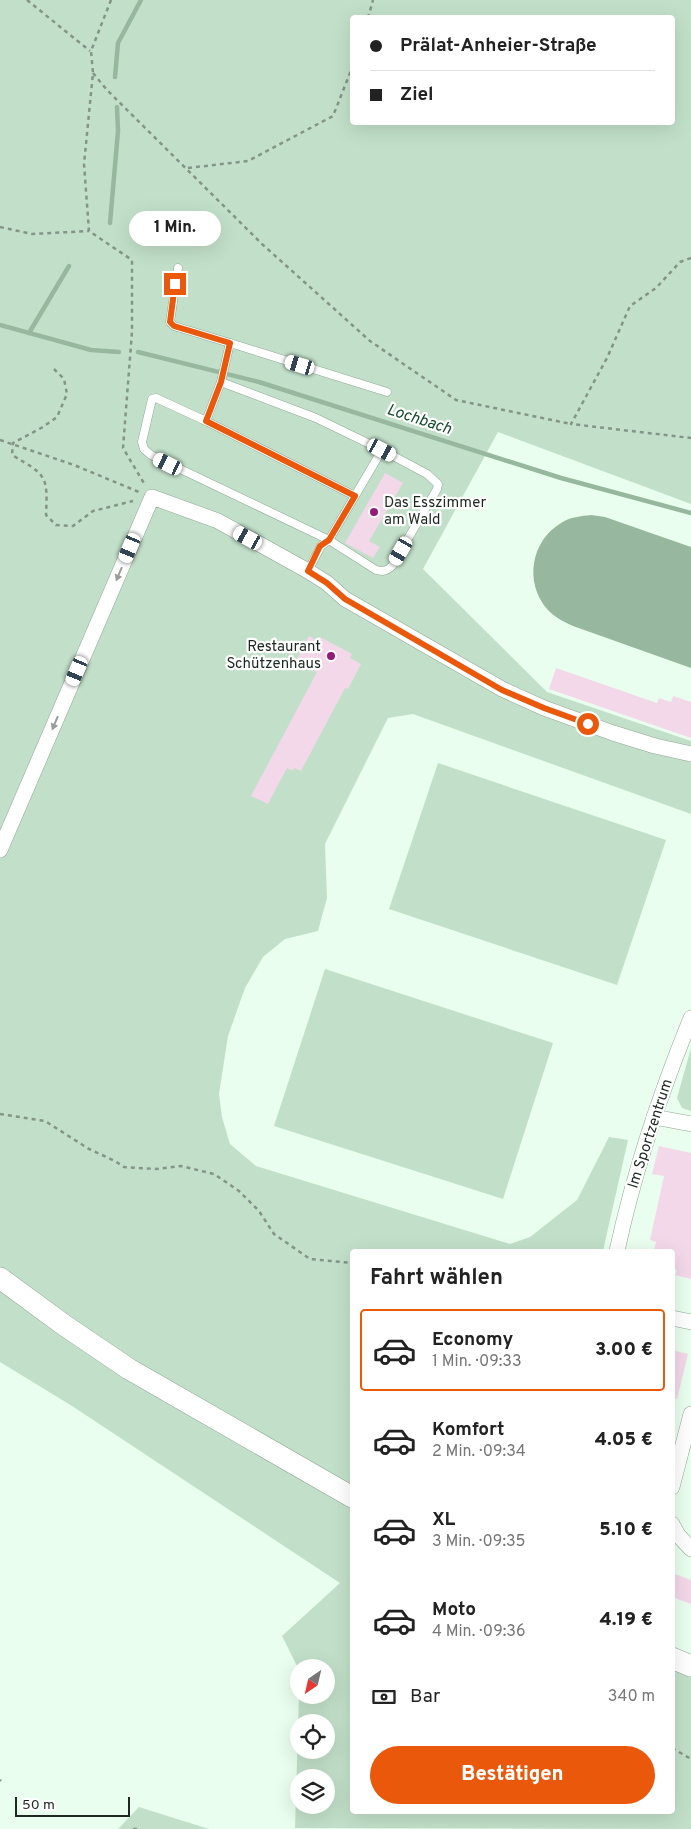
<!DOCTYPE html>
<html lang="de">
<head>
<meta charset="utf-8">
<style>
  body { margin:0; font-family:Overpass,sans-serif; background:#f6f6f6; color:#222; height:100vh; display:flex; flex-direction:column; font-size:19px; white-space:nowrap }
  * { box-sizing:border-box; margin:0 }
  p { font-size:16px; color:#767676 }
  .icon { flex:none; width:28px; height:28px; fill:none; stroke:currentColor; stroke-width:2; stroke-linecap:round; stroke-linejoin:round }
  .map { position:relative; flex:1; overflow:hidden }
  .drawer { position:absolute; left:350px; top:1249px; width:325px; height:565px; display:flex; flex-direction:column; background:#fff; border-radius:5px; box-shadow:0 5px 20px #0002 }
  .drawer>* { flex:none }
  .guide { position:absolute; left:350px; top:15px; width:325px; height:110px; border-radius:5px; box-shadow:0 5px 20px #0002; display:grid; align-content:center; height:110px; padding:0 20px; background:#fff }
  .needle { width:32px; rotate:214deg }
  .buttons { position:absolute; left:290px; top:1659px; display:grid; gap:10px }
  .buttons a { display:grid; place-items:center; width:45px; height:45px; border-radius:50%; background:#fff; box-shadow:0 5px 20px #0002; font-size:25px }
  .scale { position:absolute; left:15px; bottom:12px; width:115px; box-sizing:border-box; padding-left:5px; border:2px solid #1e2821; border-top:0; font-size:14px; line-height:18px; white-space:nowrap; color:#1e2821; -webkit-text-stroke:4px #fff; paint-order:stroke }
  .end { position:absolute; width:22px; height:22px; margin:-11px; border:6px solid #ea580c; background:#fff; box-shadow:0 0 0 2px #fff }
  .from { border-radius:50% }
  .bubble { position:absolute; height:35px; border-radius:18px; background:#fff; box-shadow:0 5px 20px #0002; font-size:16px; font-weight:800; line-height:35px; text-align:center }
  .car { position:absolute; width:15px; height:30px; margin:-15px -8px; border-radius:6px; box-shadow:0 0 4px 1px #0007; background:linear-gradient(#fff 24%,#345 0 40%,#fff 0 76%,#345 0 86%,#fff 0) }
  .guide b { display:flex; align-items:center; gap:18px; height:48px; font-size:19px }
  .guide b+b { border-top:1px solid #e0e0e0 }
  .guide i { width:12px; height:12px; background:#222 }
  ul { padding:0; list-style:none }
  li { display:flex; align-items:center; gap:15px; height:82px; margin:0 10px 8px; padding:0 10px; border:2px solid transparent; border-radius:5px }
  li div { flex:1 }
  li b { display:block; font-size:19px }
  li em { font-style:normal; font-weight:800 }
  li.current { border-color:#ea580c }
  li>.icon { width:45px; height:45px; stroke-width:1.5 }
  h2 { padding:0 20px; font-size:22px; line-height:60px }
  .pay { display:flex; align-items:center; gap:12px; height:55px; padding:0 20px; font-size:19px }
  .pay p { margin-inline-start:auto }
  .cta { display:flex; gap:10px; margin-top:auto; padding:10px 20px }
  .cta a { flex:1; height:58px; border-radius:30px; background:#ea580c; color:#fff; font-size:20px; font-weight:800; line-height:58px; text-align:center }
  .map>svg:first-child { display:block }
  .green { fill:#c2e0c9; fill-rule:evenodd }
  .water { fill:#97b89f }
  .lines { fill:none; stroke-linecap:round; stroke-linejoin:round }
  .stream { stroke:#97b89f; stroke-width:4.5 }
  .building { fill:#f3d8e9 }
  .lane-casing { stroke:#90a896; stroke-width:9 }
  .street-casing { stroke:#90a896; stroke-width:16 }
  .secondary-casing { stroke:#90a896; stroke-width:22 }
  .path { stroke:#849488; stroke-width:2.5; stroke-dasharray:4 4; stroke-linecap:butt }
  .lane { stroke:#fff; stroke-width:8 }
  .street { stroke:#fff; stroke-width:15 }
  .secondary { stroke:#fff; stroke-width:21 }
  .oneway { fill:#9a9e9b }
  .route { stroke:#ea580c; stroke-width:6 }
  .poi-dot { fill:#931a77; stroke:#fff; stroke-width:2 }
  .labels { text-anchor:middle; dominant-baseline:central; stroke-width:4.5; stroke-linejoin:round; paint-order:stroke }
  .poi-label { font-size:15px; fill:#1e2821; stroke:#fff; text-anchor:start }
  .street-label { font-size:15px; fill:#1e2821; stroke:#fff }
  .water-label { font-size:16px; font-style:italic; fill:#134a29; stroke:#fff }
</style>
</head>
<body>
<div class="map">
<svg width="691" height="1829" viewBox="0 0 691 1829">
  <rect width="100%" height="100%" fill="#e9feee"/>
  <g class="green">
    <path d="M0,0H691V504L498,432L423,569L547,692L691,741V814L413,714L388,718L325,844L327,898L318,931L285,939L263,957L245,988L228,1036L219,1094L222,1117L230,1144L256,1166L510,1244L530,1237L577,1200L609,1137L628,1140L603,1251H352V1811H672L673,1666L691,1675V1829L295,1828L299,1695H326V1668H299V1670L282,1636L340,1583L72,1406L0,1362ZM352,18H672V122H352ZM299,1722H326V1750H299ZM299,1778H326V1805H299Z"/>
    <polygon points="438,763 666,840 617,985 389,909"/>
    <polygon points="325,969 553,1043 503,1199 274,1126"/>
    <polygon points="691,1048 691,1111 682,1108 677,1098"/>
    <polygon points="139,1807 209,1829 118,1829"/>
  </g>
  <path class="water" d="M591,515L605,517L691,547V668L573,626C564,622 554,617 547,609C524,582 531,541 561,523C570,517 581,516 591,515Z"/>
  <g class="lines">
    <g class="stream">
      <polyline points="115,77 118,43 141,0"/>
      <polyline points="110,223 118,131 117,107"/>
      <polyline points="0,325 91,350 119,352"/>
      <polyline points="29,333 69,266"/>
      <polyline points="138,352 259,382 561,478 691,513"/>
    </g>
  </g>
  <g class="building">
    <polygon points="385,473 403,483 369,541 380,547 373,558 345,543"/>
    <polygon points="309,636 318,641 320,637 352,654 350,658 361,664 348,689 345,688 301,771 294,768 293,771 287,768 268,804 251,796 317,672 296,661"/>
    <polygon points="556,668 657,703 659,698 671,702 673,696 691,702 691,738 549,689"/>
    <polygon points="659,1146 691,1153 691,1279 675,1275 677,1270 672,1269 672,1251 654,1251 656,1242 650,1240 664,1176 652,1174"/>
    <polygon points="672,1350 688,1354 677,1399 672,1398"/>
    <polygon points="672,1573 691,1580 691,1604 672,1597"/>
  </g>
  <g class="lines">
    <defs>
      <g id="lane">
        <polyline points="178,268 170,322 174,326 230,343"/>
        <polyline points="221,382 230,343 387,392"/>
        <path d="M206,421L156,398L152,399L142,442L144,449L151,455L329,540L376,570C383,572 387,571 392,566L437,489L438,484L427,474L382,450"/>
        <polyline points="308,571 321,546 329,540 382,450 316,418 221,382 206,421 355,496"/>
      </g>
      <g id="street">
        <polyline points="0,850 152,497 218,521 308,571 327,583 345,599 502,689 544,708 613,733 655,746 691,754"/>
        <polyline points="654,1117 691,1124"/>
        <path d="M617,1251C634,1172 660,1094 691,1018"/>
        <polyline points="672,1318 691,1322"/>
        <polyline points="672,1487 691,1414"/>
        <polyline points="672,1524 678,1535 691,1549"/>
      </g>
      <g id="secondary">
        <polyline points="0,1278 64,1325 129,1369 352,1497"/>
        <polyline points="672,1658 691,1666"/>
      </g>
    </defs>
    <use href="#lane" class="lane-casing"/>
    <use href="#street" class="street-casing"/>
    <use href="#secondary" class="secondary-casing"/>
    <g class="path">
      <polyline points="27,0 90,51"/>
      <polyline points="111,0 91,51 93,73 84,164 89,231 132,260 132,332 123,448 145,485"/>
      <polyline points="368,18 373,0"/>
      <polyline points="93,73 107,90 262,244 370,341 456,400 571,424"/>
      <polyline points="188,168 248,161 333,116 352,68"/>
      <polyline points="0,227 32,234 89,231"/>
      <polyline points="691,258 680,262 656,288 630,306 607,358 571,424 691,438"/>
      <path d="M54,369L64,379L67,394L57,417L43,427L13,443L12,455C46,475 48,475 46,515L56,525L73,526L93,511L133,501"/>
      <polyline points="0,440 74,465 139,492"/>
      <polyline points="0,1114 45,1121 89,1149 115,1161 124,1167 157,1169 181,1166 214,1174 239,1191 259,1211 274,1234 310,1259 352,1263"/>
      <polyline points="672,1748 691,1759"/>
      <polyline points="0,1780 1,1781"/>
      <polyline points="133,1829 138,1829"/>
    </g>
    <use href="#lane" class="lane"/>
    <use href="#street" class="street"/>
    <use href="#secondary" class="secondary"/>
  </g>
  <defs><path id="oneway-solid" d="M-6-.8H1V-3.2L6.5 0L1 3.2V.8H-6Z" transform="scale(1.25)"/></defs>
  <g class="oneway">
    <use href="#oneway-solid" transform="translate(119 574) rotate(113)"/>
    <use href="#oneway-solid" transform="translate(55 723) rotate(113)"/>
  </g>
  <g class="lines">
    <polyline class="route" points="175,284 170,322 174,326 230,343 221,382 206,421 355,496 329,540 320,546 308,571 327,583 345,599 502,690 544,708 588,724"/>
  </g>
  <g class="poi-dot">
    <circle cx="374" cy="512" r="5"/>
    <circle cx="331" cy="656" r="5"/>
  </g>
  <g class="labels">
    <g class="poi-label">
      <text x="384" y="503">Das Esszimmer<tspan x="384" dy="17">am Wald</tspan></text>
      <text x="321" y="647" text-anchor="end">Restaurant<tspan x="321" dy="17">Schützenhaus</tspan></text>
    </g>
    <g class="street-label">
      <text transform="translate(651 1134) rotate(-72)">Im Sportzentrum</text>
    </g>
    <g class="water-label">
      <text transform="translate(419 420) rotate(18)">Lochbach</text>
    </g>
  </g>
</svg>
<div class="buttons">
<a><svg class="needle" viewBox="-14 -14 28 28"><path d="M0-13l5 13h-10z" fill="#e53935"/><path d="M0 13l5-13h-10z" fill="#767676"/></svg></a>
<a><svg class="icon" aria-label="locate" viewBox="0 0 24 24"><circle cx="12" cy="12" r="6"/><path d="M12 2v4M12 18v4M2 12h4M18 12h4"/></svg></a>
<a><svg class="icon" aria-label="layers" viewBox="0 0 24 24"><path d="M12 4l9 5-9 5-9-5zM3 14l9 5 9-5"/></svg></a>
</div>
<div class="scale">50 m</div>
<i class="end from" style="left:588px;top:724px"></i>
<i class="end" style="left:175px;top:284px"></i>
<div class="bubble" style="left:129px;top:211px;width:92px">1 Min.</div>
<i class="car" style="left:300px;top:365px;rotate:287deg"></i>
<i class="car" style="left:382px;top:450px;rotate:118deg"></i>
<i class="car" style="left:168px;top:464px;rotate:296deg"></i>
<i class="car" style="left:248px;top:538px;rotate:299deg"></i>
<i class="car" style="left:130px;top:548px;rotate:203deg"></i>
<i class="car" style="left:401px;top:551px;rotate:210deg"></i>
<i class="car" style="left:77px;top:671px;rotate:203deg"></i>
<div class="guide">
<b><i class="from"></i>Prälat-Anheier-Straße</b>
<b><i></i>Ziel</b>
</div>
<section class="drawer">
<h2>Fahrt wählen</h2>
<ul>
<li class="current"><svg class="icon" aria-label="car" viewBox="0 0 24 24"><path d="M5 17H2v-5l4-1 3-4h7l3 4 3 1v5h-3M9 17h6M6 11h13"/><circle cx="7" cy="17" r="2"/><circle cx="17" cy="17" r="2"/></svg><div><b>Economy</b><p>1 Min. · 09:33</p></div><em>3.00 €</em></li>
<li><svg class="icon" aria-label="car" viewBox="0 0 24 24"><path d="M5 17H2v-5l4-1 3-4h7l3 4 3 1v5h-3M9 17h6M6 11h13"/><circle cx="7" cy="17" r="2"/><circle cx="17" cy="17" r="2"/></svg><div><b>Komfort</b><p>2 Min. · 09:34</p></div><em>4.05 €</em></li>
<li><svg class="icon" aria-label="car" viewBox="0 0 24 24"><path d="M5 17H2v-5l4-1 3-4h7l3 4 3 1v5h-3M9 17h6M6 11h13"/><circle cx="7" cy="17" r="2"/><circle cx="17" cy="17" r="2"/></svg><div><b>XL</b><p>3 Min. · 09:35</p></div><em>5.10 €</em></li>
<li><svg class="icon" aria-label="car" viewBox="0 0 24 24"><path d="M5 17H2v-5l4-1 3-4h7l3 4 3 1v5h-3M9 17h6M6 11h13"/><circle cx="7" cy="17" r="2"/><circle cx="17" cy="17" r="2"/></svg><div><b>Moto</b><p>4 Min. · 09:36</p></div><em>4.19 €</em></li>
</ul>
<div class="pay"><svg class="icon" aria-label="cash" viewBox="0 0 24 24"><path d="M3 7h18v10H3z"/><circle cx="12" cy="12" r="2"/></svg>Bar<p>340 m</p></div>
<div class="cta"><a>Bestätigen</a></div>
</section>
</div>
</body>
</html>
